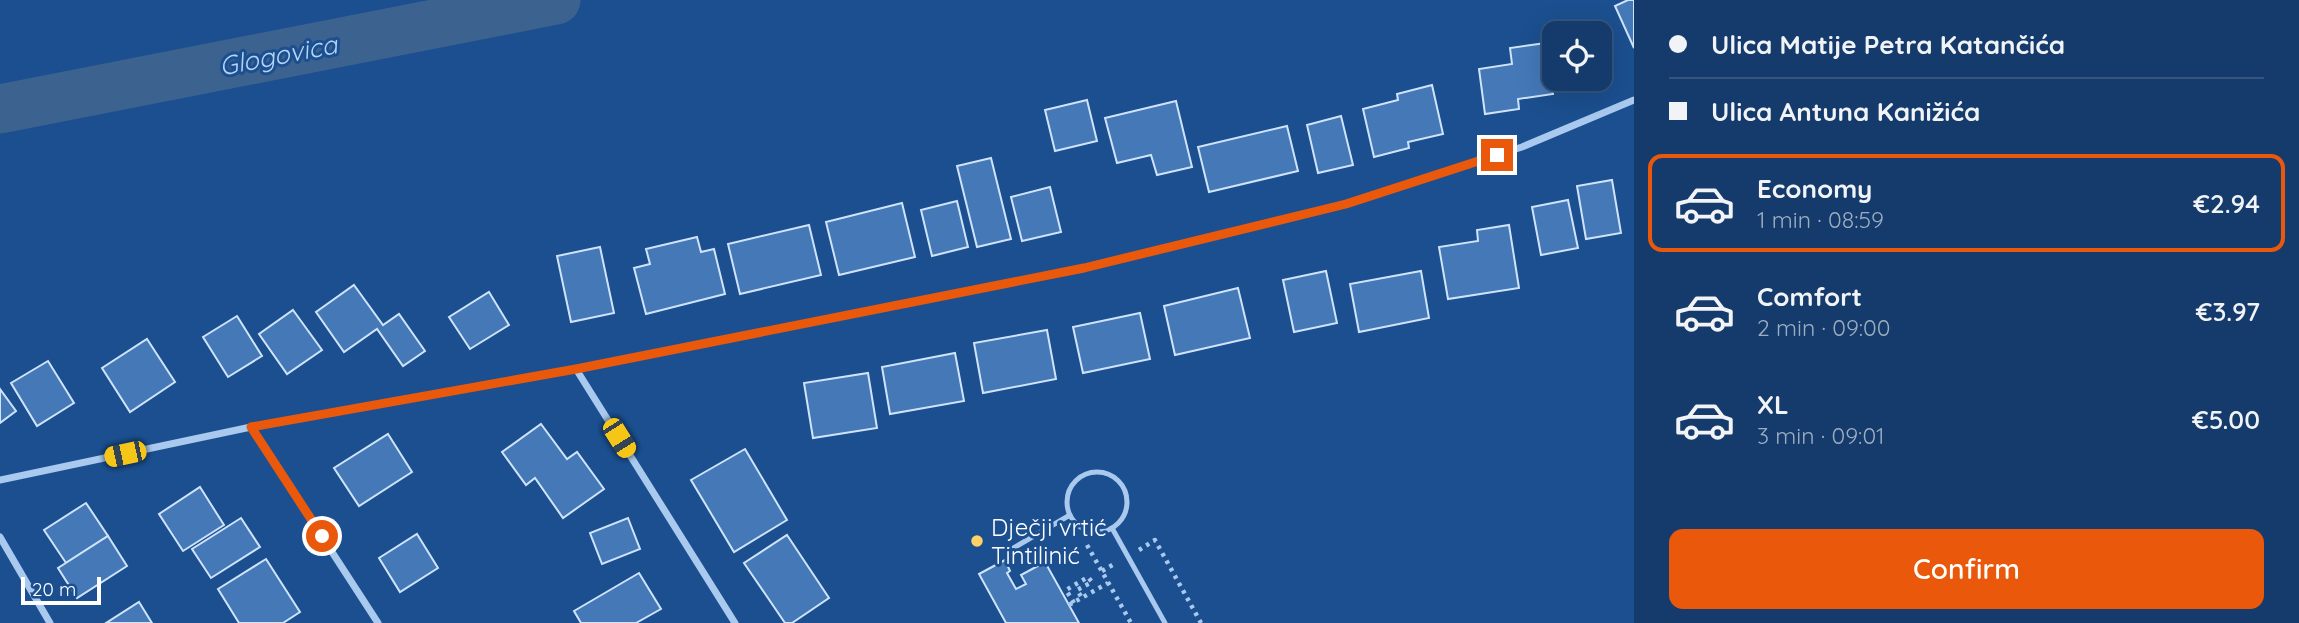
<!DOCTYPE html>
<html lang="en">
<head>
<meta charset="utf-8">
<style>
  body { margin:0; font-family:Quicksand,sans-serif; background:#1d4271; color:#f1f3f6; height:100vh; display:flex; flex-direction:column; font-size:26px; white-space:nowrap }
  * { box-sizing:border-box; margin:0 }
  p { font-size:23px; color:#9dadc1 }
  .icon { flex:none; width:38px; height:38px; fill:none; stroke:currentColor; stroke-width:2; stroke-linecap:round; stroke-linejoin:round }
  .map { position:relative; flex:1; overflow:hidden }
  .details { display:flex; flex-direction:column; background:#143b6b; width:665px }
  .details>* { flex:none }
  .guide { display:grid; align-content:center; height:154px; padding:0 35px; background:#143b6b }
  .fabs { position:absolute; left:1542px; top:21px; display:grid; gap:14px }
  .fabs a { display:grid; place-items:center; width:70px; height:70px; border-radius:14px; background:#143b6b; box-shadow:0 7px 28px #0002,0 0 0 2px #33557e; font-size:35px }
  .scale { position:absolute; left:21px; bottom:18px; width:80px; box-sizing:border-box; padding-left:7px; border:4px solid #fff; border-top:0; font-size:19px; line-height:24px; white-space:nowrap; color:#fff; -webkit-text-stroke:5px #1b4f8f; paint-order:stroke }
  .end { position:absolute; width:32px; height:32px; margin:-16px; border:9px solid #ea580c; background:#fff; box-shadow:0 0 0 4px #fff }
  .from { border-radius:50% }
  .car { position:absolute; width:21px; height:42px; margin:-21px -10px; border-radius:9px; box-shadow:0 0 5px 2px #0007; background:linear-gradient(#f5c518 24%,#345 0 40%,#f5c518 0 76%,#345 0 86%,#f5c518 0) }
  .guide b { display:flex; align-items:center; gap:24px; height:66px; font-size:26px }
  .guide b+b { border-top:2px solid #33557e }
  .guide i { width:18px; height:18px; background:#f1f3f6 }
  ul { padding:0; list-style:none }
  li { display:flex; align-items:center; gap:21px; height:98px; margin:0 14px 10px; padding:0 21px; border:4px solid transparent; border-radius:14px }
  li div { flex:1 }
  li b { display:block; font-size:26px }
  li em { font-style:normal; font-weight:600 }
  li.active { border-color:#ea580c }
  li>.icon { width:63px; height:63px; stroke-width:1.5 }
  .action { display:flex; gap:14px; margin-top:auto; padding:14px 35px }
  .action a { flex:1; height:80px; border-radius:14px; background:#ea580c; color:#fff; font-size:28px; font-weight:600; line-height:80px; text-align:center }
  main { display:flex; flex:1; min-height:0 }
  .map>svg:first-child { display:block }
  .lines { fill:none; stroke-linecap:round; stroke-linejoin:round }
  .river { stroke:#3c6290; stroke-width:49 }
  .building { fill:#4478b7; stroke:#cfe3fa; stroke-width:2 }
  .path { stroke:#a9c9ee; stroke-width:4.5; stroke-dasharray:3.5 5; stroke-linecap:butt }
  .lane { stroke:#a9c9ee; stroke-width:5 }
  .street { stroke:#a9c9ee; stroke-width:7 }
  .route { stroke:#ea580c; stroke-width:9 }
  .poi-dot { fill:#ffd166; stroke:#1b4f8f; stroke-width:2.5 }
  .labels { text-anchor:middle; dominant-baseline:central; stroke-width:6; stroke-linejoin:round; paint-order:stroke }
  .poi-label { font-size:24px; fill:#fff; stroke:#1b4f8f; text-anchor:start }
  .water-label { font-size:26px; font-style:italic; fill:#b5d3f5; stroke:#1b4f8f }
</style>
</head>
<body>
<main>
<div class="map">
<svg width="1634" height="623" viewBox="0 0 1634 623">
  <rect width="100%" height="100%" fill="#1b4f8f"/>
  <g class="lines">
    <polyline class="river" points="0,109 556,0"/>
  </g>
  <g class="building">
    <polygon points="1628,0 1634,0 1634,48 1615,6"/>
    <polygon points="1546,43 1553,94 1518,99 1519,109 1485,114 1479,69 1512,64 1510,48"/>
    <polygon points="1432,85 1443,134 1408,142 1409,148 1374,157 1363,109 1398,100 1397,94"/>
    <polygon points="1087,100 1097,141 1055,151 1045,110"/>
    <polygon points="1176,101 1192,167 1157,175 1151,155 1117,163 1105,118"/>
    <polygon points="1341,116 1353,165 1318,173 1307,125"/>
    <polygon points="1287,126 1298,171 1209,192 1198,147"/>
    <polygon points="991,158 1011,239 977,247 957,166"/>
    <polygon points="1612,180 1621,233 1586,239 1577,186"/>
    <polygon points="1050,187 1061,232 1022,241 1011,197"/>
    <polygon points="1568,200 1578,248 1541,255 1532,207"/>
    <polygon points="957,201 968,247 932,256 921,210"/>
    <polygon points="902,203 915,257 839,275 826,222"/>
    <polygon points="809,225 821,275 740,294 728,244"/>
    <polygon points="1509,225 1519,288 1448,299 1439,247 1478,241 1477,230"/>
    <polygon points="697,237 701,252 714,249 725,294 646,314 634,268 650,264 646,249"/>
    <polygon points="600,247 614,313 571,322 557,256"/>
    <polygon points="1326,271 1337,323 1294,332 1283,280"/>
    <polygon points="1421,271 1429,318 1359,332 1350,284"/>
    <polygon points="354,285 383,325 399,314 425,351 403,366 377,329 344,352 316,312"/>
    <polygon points="1238,288 1250,338 1175,355 1164,306"/>
    <polygon points="489,292 509,325 470,349 449,317"/>
    <polygon points="293,310 322,350 287,374 259,334"/>
    <polygon points="1140,313 1150,359 1083,373 1073,327"/>
    <polygon points="237,316 262,356 228,377 203,337"/>
    <polygon points="1047,330 1056,379 983,393 974,343"/>
    <polygon points="147,339 175,382 130,412 102,368"/>
    <polygon points="955,353 964,401 890,414 882,367"/>
    <polygon points="48,361 74,403 37,426 11,383"/>
    <polygon points="868,373 877,428 813,438 804,383"/>
    <polygon points="0,389 16,411 0,423"/>
    <polygon points="541,424 567,459 577,452 604,489 563,518 535,478 526,485 502,452"/>
    <polygon points="388,434 412,472 359,506 334,468"/>
    <polygon points="745,449 787,520 734,552 691,480"/>
    <polygon points="200,487 224,525 183,551 159,514"/>
    <polygon points="86,503 108,536 66,563 44,530"/>
    <polygon points="241,518 260,547 211,578 192,549"/>
    <polygon points="628,518 640,549 602,564 590,533"/>
    <polygon points="417,534 438,568 400,592 379,558"/>
    <polygon points="787,535 829,598 792,623 785,623 744,563"/>
    <polygon points="108,536 127,566 77,598 58,568"/>
    <polygon points="266,559 300,612 283,623 239,623 218,589"/>
    <polygon points="1005,560 1010,571 1007,573 1016,589 1026,584 1021,575 1045,562 1079,623 1006,623 979,574"/>
    <polygon points="639,573 661,609 636,623 581,623 574,611"/>
    <polygon points="139,602 152,623 106,623"/>
  </g>
  <g class="lines">
    <g class="path">
      <polyline points="1087,545 1131,623"/>
      <polyline points="1139,550 1155,540 1201,623"/>
      <polyline points="1102,571 1116,563"/>
      <polyline points="1074,603 1066,590 1088,577 1092,582 1077,590 1082,598"/>
      <polyline points="1069,605 1108,583"/>
    </g>
    <g class="lane">
      <circle cx="1097" cy="502" r="30"/>
      <polyline points="1112,528 1165,623"/>
      <polyline points="1010,550 1070,515"/>
    </g>
    <g class="street">
      <polyline points="576,369 735,623"/>
      <polyline points="251,427 378,623"/>
      <polyline points="0,480 251,427 576,369 1084,268 1346,204 1522,147 1634,100"/>
      <polyline points="0,537 50,623"/>
    </g>
  </g>
  <g class="lines">
    <polyline class="route" points="322,536 251,427 576,369 1084,268 1346,204 1497,155"/>
  </g>
  <circle class="poi-dot" cx="977" cy="541" r="7"/>
  <g class="labels">
    <g class="poi-label">
      <text x="991" y="527">Dječji vrtić<tspan x="991" dy="28">Tintilinić</tspan></text>
    </g>
    <g class="water-label">
      <text transform="translate(278 55) rotate(-11)">Glogovica</text>
    </g>
  </g>
</svg>
<div class="fabs">
<a><svg class="icon" aria-label="locate" viewBox="0 0 24 24"><circle cx="12" cy="12" r="6"/><path d="M12 2v4M12 18v4M2 12h4M18 12h4"/></svg></a>
</div>
<div class="scale">20 m</div>
<i class="end from" style="left:322px;top:536px"></i>
<i class="end" style="left:1497px;top:155px"></i>
<i class="car" style="left:619px;top:438px;rotate:148deg"></i>
<i class="car" style="left:125px;top:454px;rotate:258deg"></i>
</div>
<section class="details">
<div class="guide">
<b><i class="from"></i>Ulica Matije Petra Katančića</b>
<b><i></i>Ulica Antuna Kanižića</b>
</div>
<ul>
<li class="active"><svg class="icon" aria-label="car" viewBox="0 0 24 24"><path d="M5 17H2v-5l4-1 3-4h7l3 4 3 1v5h-3M9 17h6M6 11h13"/><circle cx="7" cy="17" r="2"/><circle cx="17" cy="17" r="2"/></svg><div><b>Economy</b><p>1 min · 08:59</p></div><em>€2.94</em></li>
<li><svg class="icon" aria-label="car" viewBox="0 0 24 24"><path d="M5 17H2v-5l4-1 3-4h7l3 4 3 1v5h-3M9 17h6M6 11h13"/><circle cx="7" cy="17" r="2"/><circle cx="17" cy="17" r="2"/></svg><div><b>Comfort</b><p>2 min · 09:00</p></div><em>€3.97</em></li>
<li><svg class="icon" aria-label="car" viewBox="0 0 24 24"><path d="M5 17H2v-5l4-1 3-4h7l3 4 3 1v5h-3M9 17h6M6 11h13"/><circle cx="7" cy="17" r="2"/><circle cx="17" cy="17" r="2"/></svg><div><b>XL</b><p>3 min · 09:01</p></div><em>€5.00</em></li>
</ul>
<div class="action"><a>Confirm</a></div>
</section>
</main>
</body>
</html>
